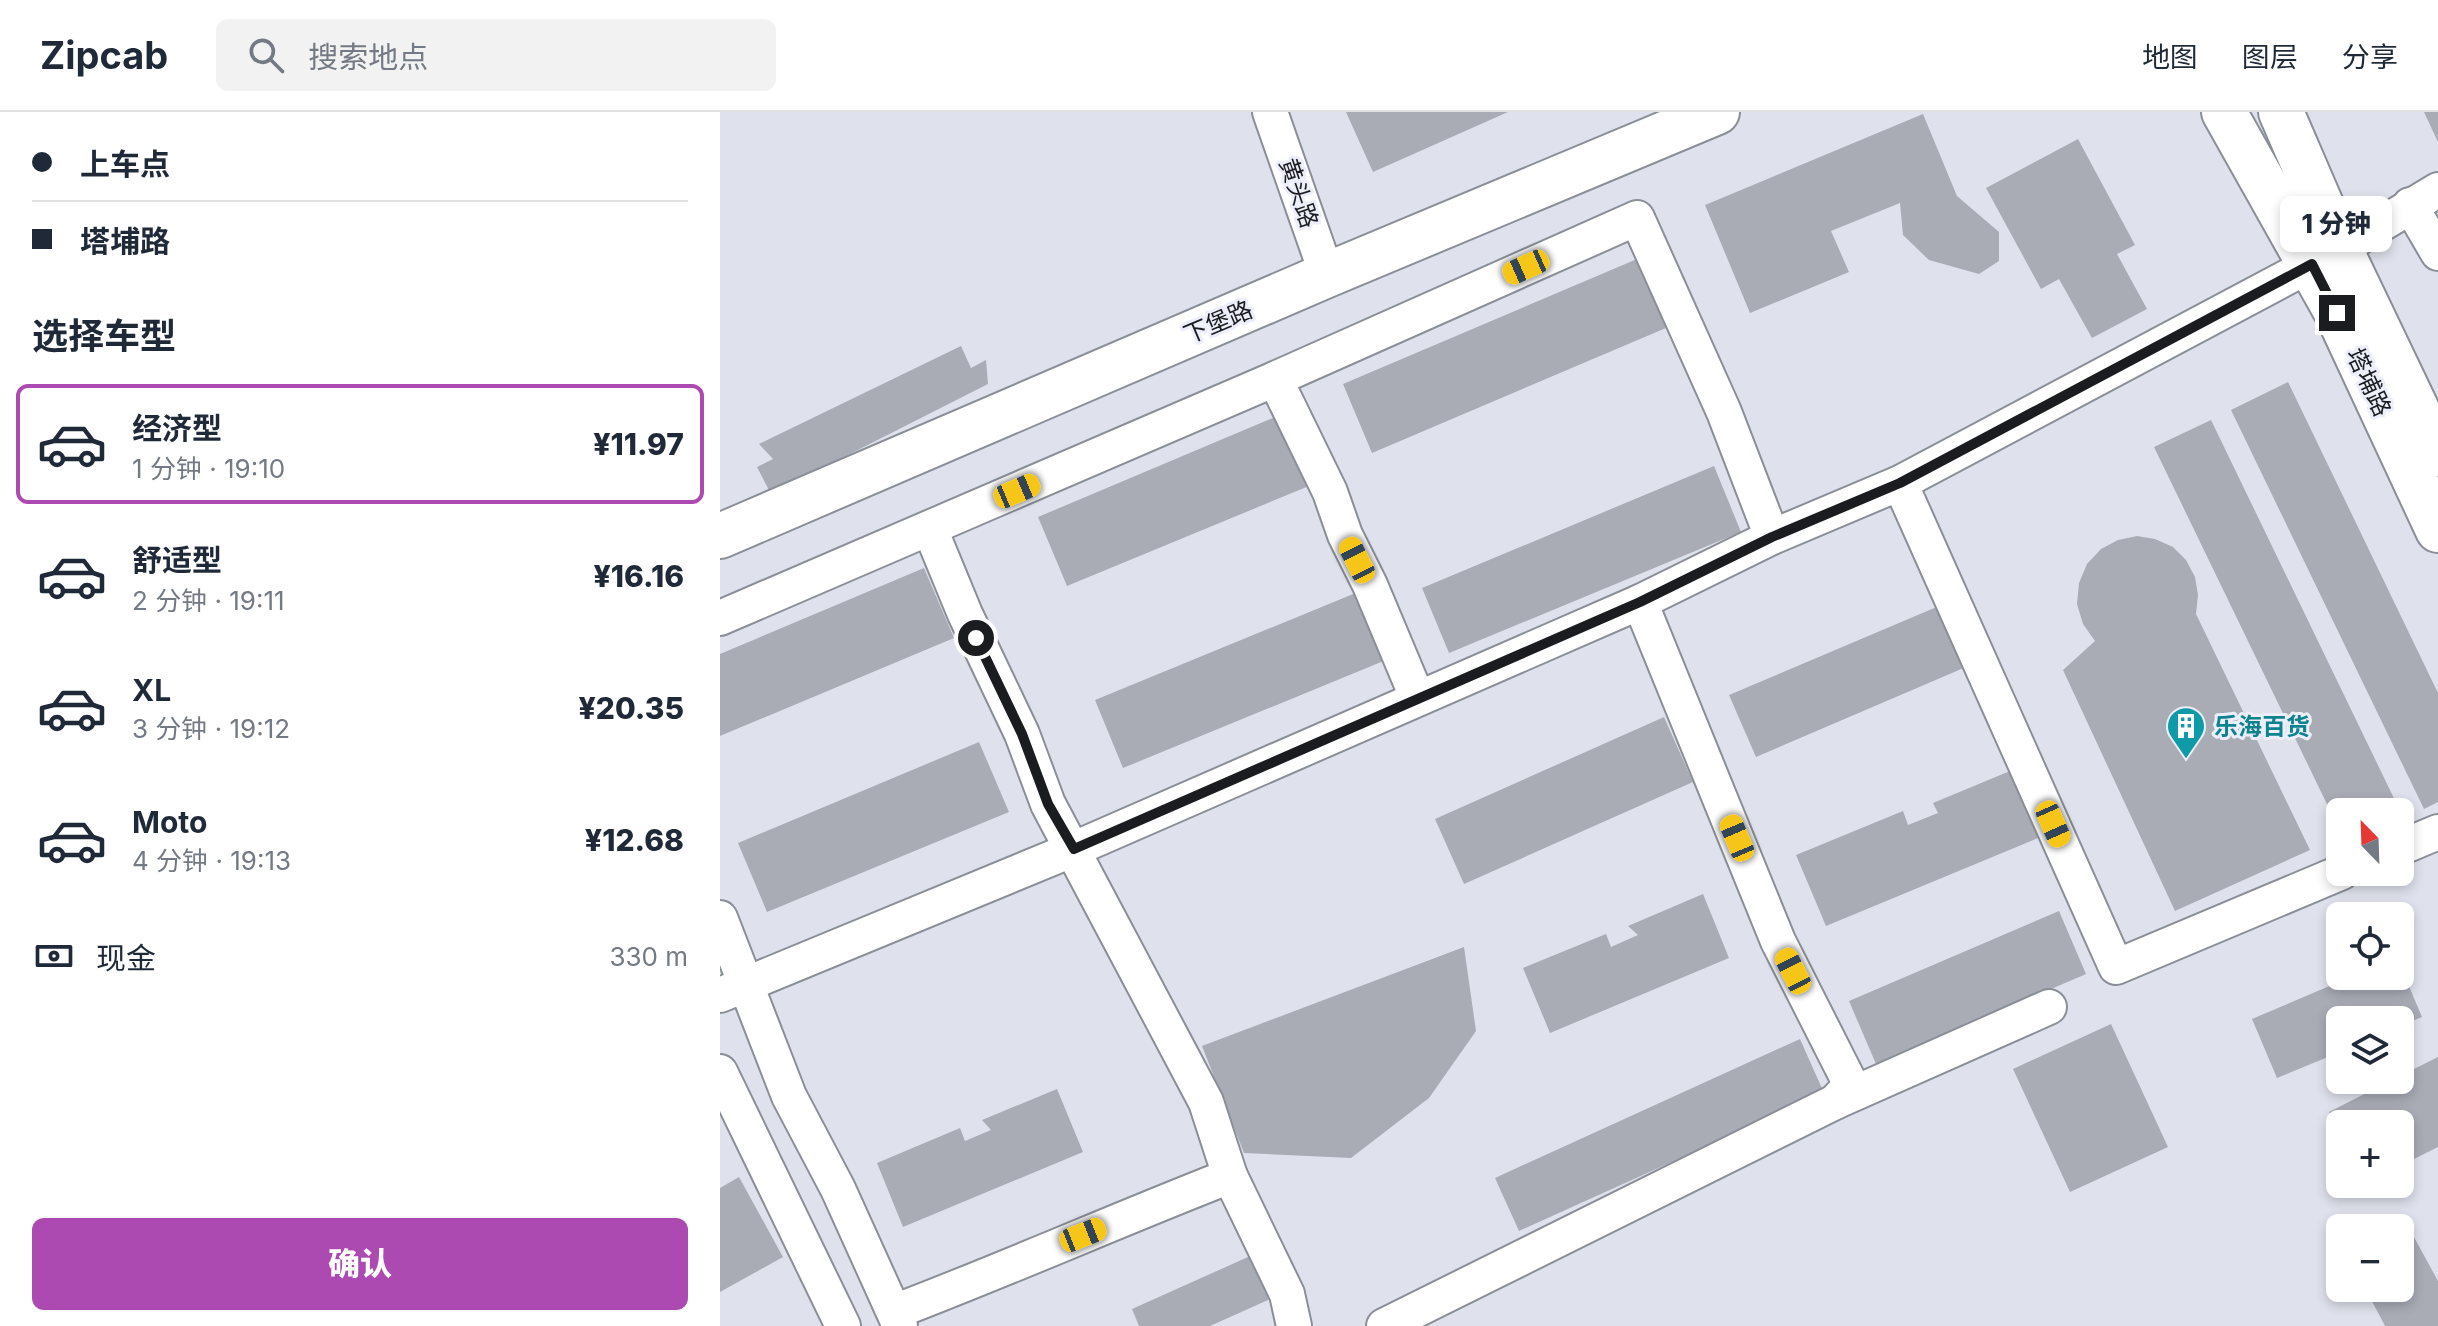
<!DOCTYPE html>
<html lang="zh">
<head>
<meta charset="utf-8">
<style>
  body { margin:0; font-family:Inter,"Noto Sans SC",sans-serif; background:#f2f2f3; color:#1f2937; height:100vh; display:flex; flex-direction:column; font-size:30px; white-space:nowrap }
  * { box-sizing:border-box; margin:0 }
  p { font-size:26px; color:#747a83 }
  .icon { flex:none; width:44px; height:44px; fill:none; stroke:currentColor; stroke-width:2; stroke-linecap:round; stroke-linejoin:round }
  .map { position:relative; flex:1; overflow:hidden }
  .drawer { display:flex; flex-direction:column; background:#fff; width:720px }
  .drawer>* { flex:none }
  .guide { display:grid; align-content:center; height:176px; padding:0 32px; background:#fff }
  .needle { width:52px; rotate:337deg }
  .controls { position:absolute; left:1606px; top:686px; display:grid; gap:16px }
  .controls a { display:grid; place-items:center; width:88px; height:88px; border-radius:12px; background:#fff; box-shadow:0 4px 12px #0003; font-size:40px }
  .end { position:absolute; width:36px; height:36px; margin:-18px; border:10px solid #1b1c20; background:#fff; box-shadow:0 0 0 4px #fff }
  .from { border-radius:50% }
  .bubble { position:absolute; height:56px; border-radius:12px; background:#fff; box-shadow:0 4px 12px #0003; font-size:26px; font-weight:800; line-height:56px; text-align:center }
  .car { position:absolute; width:24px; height:48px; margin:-24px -12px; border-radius:10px; box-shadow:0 0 6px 2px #0007; background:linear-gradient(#f5c518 24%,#345 0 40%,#f5c518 0 76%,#345 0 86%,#f5c518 0) }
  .guide b { display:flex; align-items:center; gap:28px; height:76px; font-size:30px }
  .guide b+b { border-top:2px solid #e0e1e3 }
  .guide i { width:20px; height:20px; background:#1f2937 }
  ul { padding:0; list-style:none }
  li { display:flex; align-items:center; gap:24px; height:120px; margin:0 16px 12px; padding:0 16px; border:4px solid transparent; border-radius:12px }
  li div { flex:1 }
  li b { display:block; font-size:30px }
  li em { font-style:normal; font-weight:800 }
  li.current { border-color:#ac4ab1 }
  li>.icon { width:72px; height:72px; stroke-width:1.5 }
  h2 { padding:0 32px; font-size:36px; line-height:96px }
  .pay { display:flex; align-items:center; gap:20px; height:88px; padding:0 32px; font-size:30px }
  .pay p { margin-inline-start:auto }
  .primary-button { display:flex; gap:16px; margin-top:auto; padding:16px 32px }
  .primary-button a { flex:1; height:92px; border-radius:12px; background:#ac4ab1; color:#fff; font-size:32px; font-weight:800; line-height:92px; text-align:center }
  header { display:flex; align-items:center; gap:48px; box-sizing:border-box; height:112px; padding:0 40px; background:#fff; border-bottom:2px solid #e0e1e3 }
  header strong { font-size:38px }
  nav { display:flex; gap:44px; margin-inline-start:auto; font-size:28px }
  .search { width:560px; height:72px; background:#f2f2f3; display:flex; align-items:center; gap:20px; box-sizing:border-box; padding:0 28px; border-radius:12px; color:#747a83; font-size:30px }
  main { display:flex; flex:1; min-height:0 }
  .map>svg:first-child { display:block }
  .building { fill:#a9acb5 }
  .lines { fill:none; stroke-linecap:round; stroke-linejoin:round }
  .street-casing { stroke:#8a8e97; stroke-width:38 }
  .secondary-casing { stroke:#8a8e97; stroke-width:48 }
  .street { stroke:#fff; stroke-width:34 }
  .secondary { stroke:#fff; stroke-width:44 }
  .route { stroke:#1b1c20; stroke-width:10 }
  .labels { text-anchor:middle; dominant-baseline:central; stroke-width:6; stroke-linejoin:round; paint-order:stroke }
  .street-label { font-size:24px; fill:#1b1c20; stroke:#eceff9 }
  .culture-label { font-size:24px; font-weight:bold; fill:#0d838f; stroke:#eceff9; text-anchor:start }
</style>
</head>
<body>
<header>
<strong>Zipcab</strong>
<div class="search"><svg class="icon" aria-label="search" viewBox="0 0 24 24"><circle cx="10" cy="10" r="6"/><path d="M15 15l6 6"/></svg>搜索地点</div>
<nav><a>地图</a><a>图层</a><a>分享</a></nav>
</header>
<main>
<section class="drawer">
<div class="guide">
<b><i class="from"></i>上车点</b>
<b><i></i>塔埔路</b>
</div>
<h2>选择车型</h2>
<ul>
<li class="current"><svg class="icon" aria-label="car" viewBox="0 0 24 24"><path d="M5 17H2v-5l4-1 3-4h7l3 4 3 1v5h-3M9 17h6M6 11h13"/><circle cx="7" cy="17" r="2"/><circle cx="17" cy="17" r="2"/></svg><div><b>经济型</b><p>1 分钟 · 19:10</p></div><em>¥11.97</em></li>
<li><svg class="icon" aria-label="car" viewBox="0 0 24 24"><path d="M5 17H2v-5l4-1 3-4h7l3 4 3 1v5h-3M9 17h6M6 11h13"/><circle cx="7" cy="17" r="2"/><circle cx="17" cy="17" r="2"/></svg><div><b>舒适型</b><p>2 分钟 · 19:11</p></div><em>¥16.16</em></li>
<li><svg class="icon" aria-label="car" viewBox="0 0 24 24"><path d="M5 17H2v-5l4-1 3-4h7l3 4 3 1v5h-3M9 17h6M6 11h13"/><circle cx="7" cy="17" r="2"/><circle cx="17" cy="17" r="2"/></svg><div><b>XL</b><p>3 分钟 · 19:12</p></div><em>¥20.35</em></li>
<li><svg class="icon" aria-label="car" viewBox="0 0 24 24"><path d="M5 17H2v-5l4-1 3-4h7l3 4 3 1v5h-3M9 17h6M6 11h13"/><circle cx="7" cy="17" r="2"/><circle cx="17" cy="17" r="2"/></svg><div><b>Moto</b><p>4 分钟 · 19:13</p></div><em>¥12.68</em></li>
</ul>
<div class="pay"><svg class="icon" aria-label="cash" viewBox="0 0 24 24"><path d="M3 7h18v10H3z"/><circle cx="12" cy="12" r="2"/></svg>现金<p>330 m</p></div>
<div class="primary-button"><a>确认</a></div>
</section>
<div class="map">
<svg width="1718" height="1214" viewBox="0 0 1718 1214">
  <rect width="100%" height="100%" fill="#dfe2ec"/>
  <g class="building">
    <polygon points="626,0 788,0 653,60"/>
    <polygon points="1704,0 1718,0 1718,30"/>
    <polygon points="1203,2 1237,84 1279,120 1279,149 1259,162 1209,148 1183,123 1180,91 1111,119 1129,160 1030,201 985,93"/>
    <polygon points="1358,27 1415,133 1397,142 1427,197 1372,226 1339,167 1321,177 1266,76"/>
    <polygon points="917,147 946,216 652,341 623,272"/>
    <polygon points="241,234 251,256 266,248 268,272 51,382 37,355 53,347 39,332"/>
    <polygon points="1568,270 1718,581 1718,690 1704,697 1511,298"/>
    <polygon points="560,303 589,374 347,474 318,405"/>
    <polygon points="1491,308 1684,707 1680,709 1680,700 1620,700 1620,719 1434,335"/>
    <polygon points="994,354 1021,420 729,541 702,476"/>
    <polygon points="1417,424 1435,427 1453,435 1466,448 1475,465 1478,483 1476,502 1590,738 1455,799 1343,558 1375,529 1363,512 1357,492 1359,471 1367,452 1381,437 1398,428"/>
    <polygon points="204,456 234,526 0,624 0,542"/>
    <polygon points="638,480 666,548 403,656 375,588"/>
    <polygon points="1219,494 1246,555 1036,645 1009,583"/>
    <polygon points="944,605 973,670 744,772 715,707"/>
    <polygon points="259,630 289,700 47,800 18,731"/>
    <polygon points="1290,659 1318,726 1106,814 1076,743 1183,699 1188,713 1218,701 1213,691"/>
    <polygon points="983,782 1009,846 830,921 803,856 886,822 891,835 918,823 908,814"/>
    <polygon points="1339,799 1366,862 1156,952 1129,889"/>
    <polygon points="744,835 756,919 709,986 631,1046 524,1041 482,934"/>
    <polygon points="1680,853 1702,905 1680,914 1680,908 1620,908 1620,940 1557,966 1532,907 1633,864 1680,864"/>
    <polygon points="1391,912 1448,1035 1350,1080 1293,957"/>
    <polygon points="1080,927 1104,981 799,1119 775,1066"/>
    <polygon points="1718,945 1718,1035 1680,1054 1680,1012 1620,1012 1620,1021 1609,1000 1672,968 1680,968 1680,964"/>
    <polygon points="337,977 363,1040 183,1115 157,1051 240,1016 245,1029 271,1018 262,1008"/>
    <polygon points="19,1065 63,1145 0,1180 0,1076"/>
    <polygon points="1689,1116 1718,1169 1718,1214 1665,1214 1645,1176 1680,1176 1680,1121"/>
    <polygon points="537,1141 557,1184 490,1214 419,1214 412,1197"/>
  </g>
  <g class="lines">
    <defs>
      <g id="street">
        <polyline points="550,0 607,163"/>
        <polyline points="1690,93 1718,141"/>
        <polyline points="555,267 610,380 625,423 650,473 697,585"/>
        <polyline points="1180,371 1396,855 1622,760"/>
        <polyline points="210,417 245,502 302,622 328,692 486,990 510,1064 567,1182 574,1214"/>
        <polyline points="0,506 555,267 917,106 1004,300 1052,425"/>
        <polyline points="1680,736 1718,720"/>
        <polyline points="0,806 69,984 118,1077 180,1214"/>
        <polyline points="0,883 354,737 920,490 1052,425 1180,371 1620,137 1718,78"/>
        <polyline points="0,960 123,1214"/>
        <polyline points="1115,990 1329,895"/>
        <path d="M174,1200C287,1157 397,1108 510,1064"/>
        <polyline points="664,1214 1115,990 1131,973 1058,829 920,490"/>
      </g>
      <g id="secondary">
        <polyline points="1504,0 1617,201 1718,418"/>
        <polyline points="1561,0 1620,137 1718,342"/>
        <polyline points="0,424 607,163 997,0"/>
      </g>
    </defs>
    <use href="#street" class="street-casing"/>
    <use href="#secondary" class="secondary-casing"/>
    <use href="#street" class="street"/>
    <use href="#secondary" class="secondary"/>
  </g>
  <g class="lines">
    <polyline class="route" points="256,526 302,622 328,692 354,737 920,490 1052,425 1180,371 1592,152 1617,201"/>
  </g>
  <defs>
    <symbol id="building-pin" viewBox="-11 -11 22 30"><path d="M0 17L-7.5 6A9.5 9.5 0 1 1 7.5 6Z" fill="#0f9aa8" stroke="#eceff9"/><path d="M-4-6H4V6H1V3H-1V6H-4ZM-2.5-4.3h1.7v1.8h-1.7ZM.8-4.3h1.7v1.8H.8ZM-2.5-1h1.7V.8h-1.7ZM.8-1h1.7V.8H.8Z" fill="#fff"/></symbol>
  </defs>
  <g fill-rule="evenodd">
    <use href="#building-pin" x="1444" y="592" width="44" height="60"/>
  </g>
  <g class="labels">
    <g class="street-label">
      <text transform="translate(579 81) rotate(71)">黄头路</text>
      <text transform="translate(498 210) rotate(-23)">下堡路</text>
      <text transform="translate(1649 270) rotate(65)">塔埔路</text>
    </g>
    <g class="culture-label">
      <text x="1494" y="614">乐海百货</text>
    </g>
  </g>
</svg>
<div class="controls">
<a><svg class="needle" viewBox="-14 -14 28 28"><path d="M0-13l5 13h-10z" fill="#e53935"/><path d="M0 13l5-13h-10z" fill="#747a83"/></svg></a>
<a><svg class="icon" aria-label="locate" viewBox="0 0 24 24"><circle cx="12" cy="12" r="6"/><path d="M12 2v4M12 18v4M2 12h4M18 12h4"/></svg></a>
<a><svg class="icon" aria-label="layers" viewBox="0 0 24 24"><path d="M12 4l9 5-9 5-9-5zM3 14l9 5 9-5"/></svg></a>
<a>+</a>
<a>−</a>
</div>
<i class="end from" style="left:256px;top:526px"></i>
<i class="end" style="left:1617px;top:201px"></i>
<div class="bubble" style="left:1560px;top:84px;width:112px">1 分钟</div>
<i class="car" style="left:806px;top:155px;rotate:246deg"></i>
<i class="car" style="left:297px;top:379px;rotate:67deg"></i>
<i class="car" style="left:637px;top:448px;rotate:333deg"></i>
<i class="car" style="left:1333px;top:712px;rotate:156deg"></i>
<i class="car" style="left:1017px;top:726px;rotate:337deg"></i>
<i class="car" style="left:1073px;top:859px;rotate:333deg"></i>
<i class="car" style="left:363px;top:1123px;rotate:68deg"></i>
</div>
</main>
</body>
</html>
